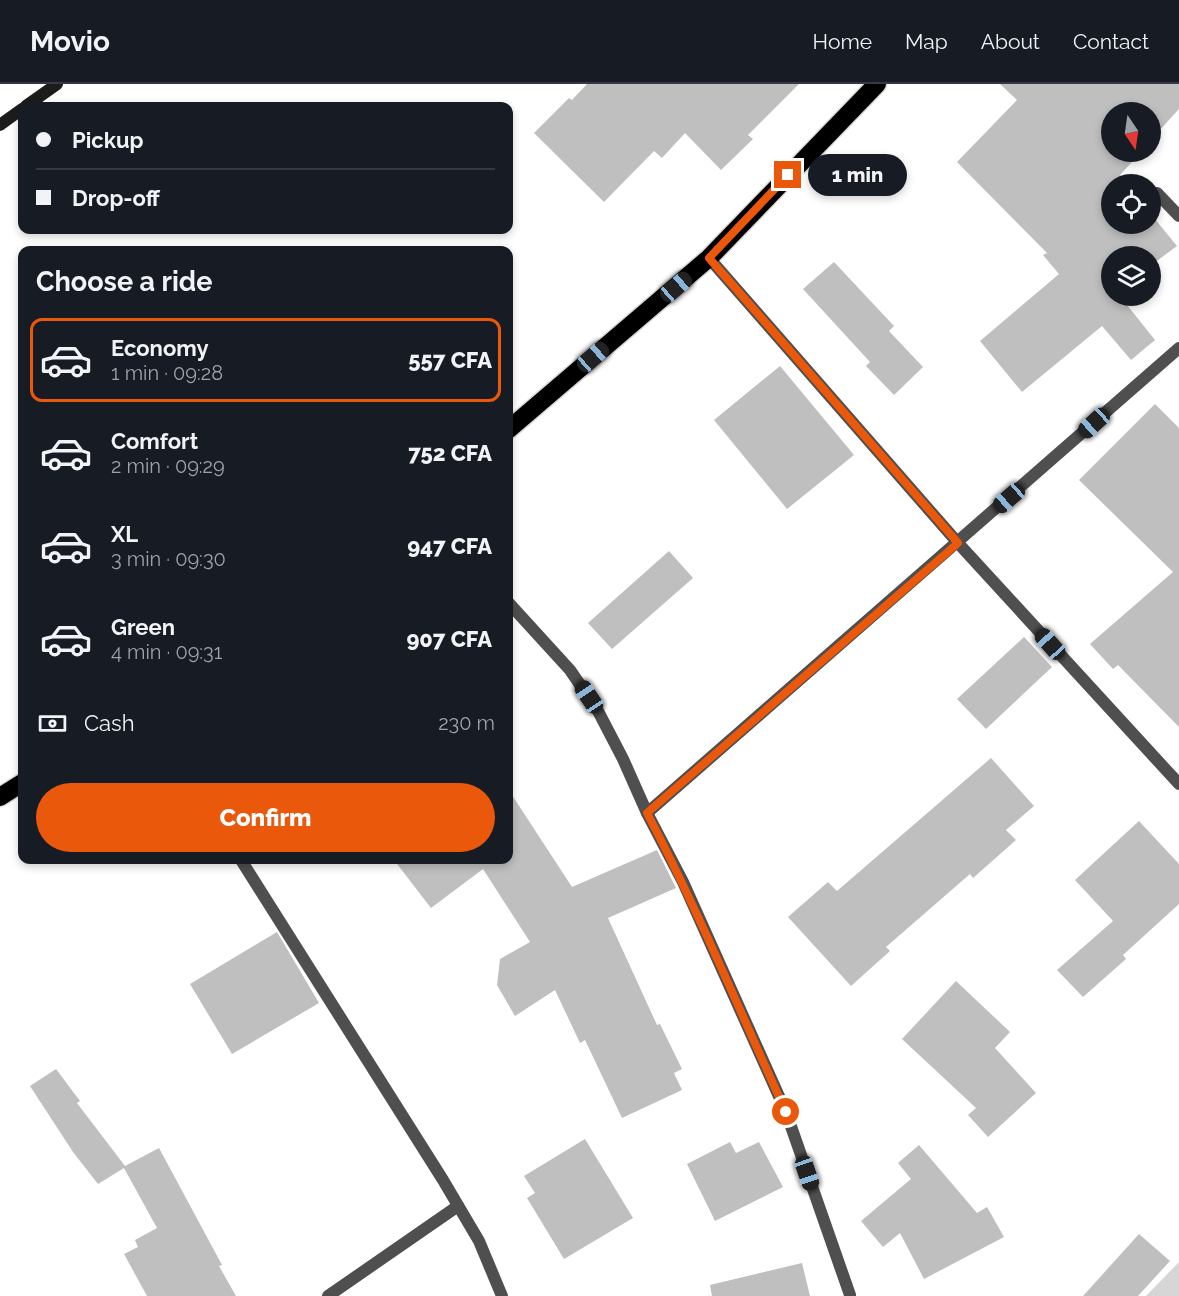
<!DOCTYPE html>
<html lang="en">
<head>
<meta charset="utf-8">
<style>
  body { margin:0; font-family:Raleway,sans-serif; background:#20242c; color:#f1f3f6; height:100vh; display:flex; flex-direction:column; font-size:22px; white-space:nowrap }
  * { box-sizing:border-box; margin:0 }
  p { font-size:20px; color:#9ea1a6 }
  .icon { flex:none; width:33px; height:33px; fill:none; stroke:currentColor; stroke-width:2; stroke-linecap:round; stroke-linejoin:round }
  .map { position:relative; flex:1; overflow:hidden }
  .drawer { position:absolute; left:18px; top:162px; width:495px; height:618px; display:flex; flex-direction:column; background:#171b24; border-radius:12px; box-shadow:0 3px 9px #0003 }
  .drawer>* { flex:none }
  .guide { position:absolute; left:18px; top:18px; width:495px; height:132px; border-radius:12px; box-shadow:0 3px 9px #0003; display:grid; align-content:center; height:132px; padding:0 18px; background:#171b24 }
  .needle { width:39px; rotate:167deg }
  .fabs { position:absolute; left:1101px; top:18px; display:grid; gap:12px }
  .fabs a { display:grid; place-items:center; width:60px; height:60px; border-radius:50%; background:#171b24; box-shadow:0 3px 9px #0003; font-size:30px }
  .end { position:absolute; width:27px; height:27px; margin:-14px; border:8px solid #ea580c; background:#fff; box-shadow:0 0 0 3px #fff }
  .from { border-radius:50% }
  .bubble { position:absolute; height:42px; border-radius:21px; background:#171b24; box-shadow:0 3px 9px #0003; font-size:20px; font-weight:800; line-height:42px; text-align:center }
  .car { position:absolute; width:18px; height:36px; margin:-18px -9px; border-radius:8px; box-shadow:0 0 4px 2px #0007; background:linear-gradient(#222 24%,#8ab4d8 0 40%,#222 0 76%,#8ab4d8 0 86%,#222 0) }
  .guide b { display:flex; align-items:center; gap:21px; height:57px; font-size:22px }
  .guide b+b { border-top:2px solid #363941 }
  .guide i { width:15px; height:15px; background:#f1f3f6 }
  ul { padding:0; list-style:none }
  li { display:flex; align-items:center; gap:18px; height:84px; margin:0 12px 9px; padding:0 6px; border:3px solid transparent; border-radius:12px }
  li div { flex:1 }
  li b { display:block; font-size:22px }
  li em { font-style:normal; font-weight:800 }
  li.current { border-color:#ea580c }
  li>.icon { width:54px; height:54px; stroke-width:1.5 }
  h2 { padding:0 18px; font-size:27px; line-height:72px }
  .pay { display:flex; align-items:center; gap:15px; height:66px; padding:0 18px; font-size:22px }
  .pay p { margin-inline-start:auto }
  .primary-button { display:flex; gap:12px; margin-top:auto; padding:12px 18px }
  .primary-button a { flex:1; height:69px; border-radius:36px; background:#ea580c; color:#fff; font-size:24px; font-weight:800; line-height:69px; text-align:center }
  header { display:flex; align-items:center; gap:36px; box-sizing:border-box; height:84px; padding:0 30px; background:#171b24; border-bottom:2px solid #363941 }
  header strong { font-size:28px }
  nav { display:flex; gap:33px; margin-inline-start:auto; font-size:21px }
  .map>svg:first-child { display:block }
  .green { fill:#d6d6d6 }
  .building { fill:#bfbfbf }
  .lines { fill:none; stroke-linecap:round; stroke-linejoin:round }
  .highway-casing { stroke:#dbdbdb; stroke-width:21 }
  .street { stroke:#4f4f4f; stroke-width:12 }
  .secondary { stroke:#1c1c1c; stroke-width:12 }
  .highway { stroke:#000; stroke-width:18 }
  .route { stroke:#ea580c; stroke-width:8 }
</style>
</head>
<body>
<header>
<strong>Movio</strong>
<nav><a>Home</a><a>Map</a><a>About</a><a>Contact</a></nav>
</header>
<div class="map">
<svg width="1179" height="1212" viewBox="0 0 1179 1212">
  <rect width="100%" height="100%" fill="#fff"/>
  <polygon class="green" points="1179,1178 1179,1212 1146,1212"/>
  <g class="building">
    <polygon points="587,0 799,0 748,51 753,55 721,86 685,49 662,74 654,67 604,118 534,49 569,14 572,16"/>
    <polygon points="1000,0 1179,0 1179,25 1150,57 1150,28 1112,28 1112,68 1141,68 1120,91 1128,100 1112,100 1112,140 1150,140 1150,129 1177,162 1150,182 1150,172 1112,172 1112,212 1138,212 1127,221 1155,256 1131,276 1102,242 1022,308 980,257 1059,190 1043,171 1047,169 957,78 1017,16"/>
    <polygon points="834,178 894,242 889,247 923,283 894,311 866,282 870,278 803,205"/>
    <polygon points="780,282 854,371 787,425 714,336"/>
    <polygon points="1155,320 1179,344 1179,643 1118,581 1113,585 1090,560 1173,488 1079,396"/>
    <polygon points="669,467 693,494 612,565 588,539"/>
    <polygon points="1024,553 1052,583 986,645 957,615"/>
    <polygon points="991,674 1034,722 1006,746 1016,756 973,794 970,790 886,863 890,867 851,902 788,833 828,798 837,807"/>
    <polygon points="508,705 572,803 657,766 676,804 608,834 657,941 660,940 682,985 674,989 682,1006 622,1034 585,956 580,959 555,906 515,932 497,901 500,875 530,858 483,785 431,824 394,776 508,776"/>
    <polygon points="1139,737 1179,780 1179,820 1123,871 1126,875 1083,913 1057,886 1113,837 1075,796"/>
    <polygon points="277,848 319,919 232,970 190,900"/>
    <polygon points="956,897 1010,948 995,964 1036,1009 988,1053 968,1031 976,1024 902,955"/>
    <polygon points="56,985 80,1017 77,1019 125,1082 159,1064 222,1181 219,1182 236,1212 147,1212 124,1170 138,1163 135,1156 157,1144 124,1084 98,1100 73,1068 30,1002"/>
    <polygon points="585,1055 633,1134 564,1175 527,1114 535,1109 524,1092"/>
    <polygon points="730,1058 736,1069 759,1058 783,1103 715,1137 687,1080"/>
    <polygon points="919,1061 977,1129 987,1123 1004,1153 924,1195 900,1149 883,1163 861,1137 911,1095 898,1079"/>
    <polygon points="1139,1150 1170,1177 1138,1212 1083,1212"/>
    <polygon points="802,1179 810,1212 712,1212 710,1201"/>
  </g>
  <g class="lines">
    <defs>
      <g id="highway">
        <polyline points="508,346 709,174 877,0"/>
        <polyline points="0,713 22,699"/>
      </g>
    </defs>
    <use href="#highway" class="highway-casing"/>
    <g class="street">
      <polyline points="1157,109 1179,132"/>
      <polyline points="709,174 958,459 1179,700"/>
      <polyline points="508,518 570,586 598,627 623,675 647,729 683,798 786,1028 850,1211"/>
      <polyline points="647,729 1179,264"/>
      <polyline points="241,776 443,1096 479,1157 502,1212"/>
      <polyline points="328,1212 458,1122"/>
    </g>
    <g class="secondary">
      <polyline points="26,22 57,0"/>
      <polyline points="0,41 22,25"/>
    </g>
    <use href="#highway" class="highway"/>
  </g>
  <g class="lines">
    <path class="route" d="M786,1028C740,928 698,826 647,729L958,459L709,174L788,91"/>
  </g>
</svg>
<div class="fabs">
<a><svg class="needle" viewBox="-14 -14 28 28"><path d="M0-13l5 13h-10z" fill="#e53935"/><path d="M0 13l5-13h-10z" fill="#9ea1a6"/></svg></a>
<a><svg class="icon" aria-label="locate" viewBox="0 0 24 24"><circle cx="12" cy="12" r="6"/><path d="M12 2v4M12 18v4M2 12h4M18 12h4"/></svg></a>
<a><svg class="icon" aria-label="layers" viewBox="0 0 24 24"><path d="M12 4l9 5-9 5-9-5zM3 14l9 5 9-5"/></svg></a>
</div>
<i class="end from" style="left:786px;top:1028px"></i>
<i class="end" style="left:788px;top:91px"></i>
<div class="bubble" style="left:808px;top:70px;width:99px">1 min</div>
<i class="car" style="left:676px;top:203px;rotate:49deg"></i>
<i class="car" style="left:593px;top:273px;rotate:49deg"></i>
<i class="car" style="left:1094px;top:339px;rotate:228deg"></i>
<i class="car" style="left:1009px;top:414px;rotate:229deg"></i>
<i class="car" style="left:1050px;top:560px;rotate:318deg"></i>
<i class="car" style="left:589px;top:613px;rotate:326deg"></i>
<i class="car" style="left:807px;top:1089px;rotate:161deg"></i>
<div class="guide">
<b><i class="from"></i>Pickup</b>
<b><i></i>Drop-off</b>
</div>
<section class="drawer">
<h2>Choose a ride</h2>
<ul>
<li class="current"><svg class="icon" aria-label="car" viewBox="0 0 24 24"><path d="M5 17H2v-5l4-1 3-4h7l3 4 3 1v5h-3M9 17h6M6 11h13"/><circle cx="7" cy="17" r="2"/><circle cx="17" cy="17" r="2"/></svg><div><b>Economy</b><p>1 min · 09:28</p></div><em>557 CFA</em></li>
<li><svg class="icon" aria-label="car" viewBox="0 0 24 24"><path d="M5 17H2v-5l4-1 3-4h7l3 4 3 1v5h-3M9 17h6M6 11h13"/><circle cx="7" cy="17" r="2"/><circle cx="17" cy="17" r="2"/></svg><div><b>Comfort</b><p>2 min · 09:29</p></div><em>752 CFA</em></li>
<li><svg class="icon" aria-label="car" viewBox="0 0 24 24"><path d="M5 17H2v-5l4-1 3-4h7l3 4 3 1v5h-3M9 17h6M6 11h13"/><circle cx="7" cy="17" r="2"/><circle cx="17" cy="17" r="2"/></svg><div><b>XL</b><p>3 min · 09:30</p></div><em>947 CFA</em></li>
<li><svg class="icon" aria-label="car" viewBox="0 0 24 24"><path d="M5 17H2v-5l4-1 3-4h7l3 4 3 1v5h-3M9 17h6M6 11h13"/><circle cx="7" cy="17" r="2"/><circle cx="17" cy="17" r="2"/></svg><div><b>Green</b><p>4 min · 09:31</p></div><em>907 CFA</em></li>
</ul>
<div class="pay"><svg class="icon" aria-label="cash" viewBox="0 0 24 24"><path d="M3 7h18v10H3z"/><circle cx="12" cy="12" r="2"/></svg>Cash<p>230 m</p></div>
<div class="primary-button"><a>Confirm</a></div>
</section>
</div>
</body>
</html>
